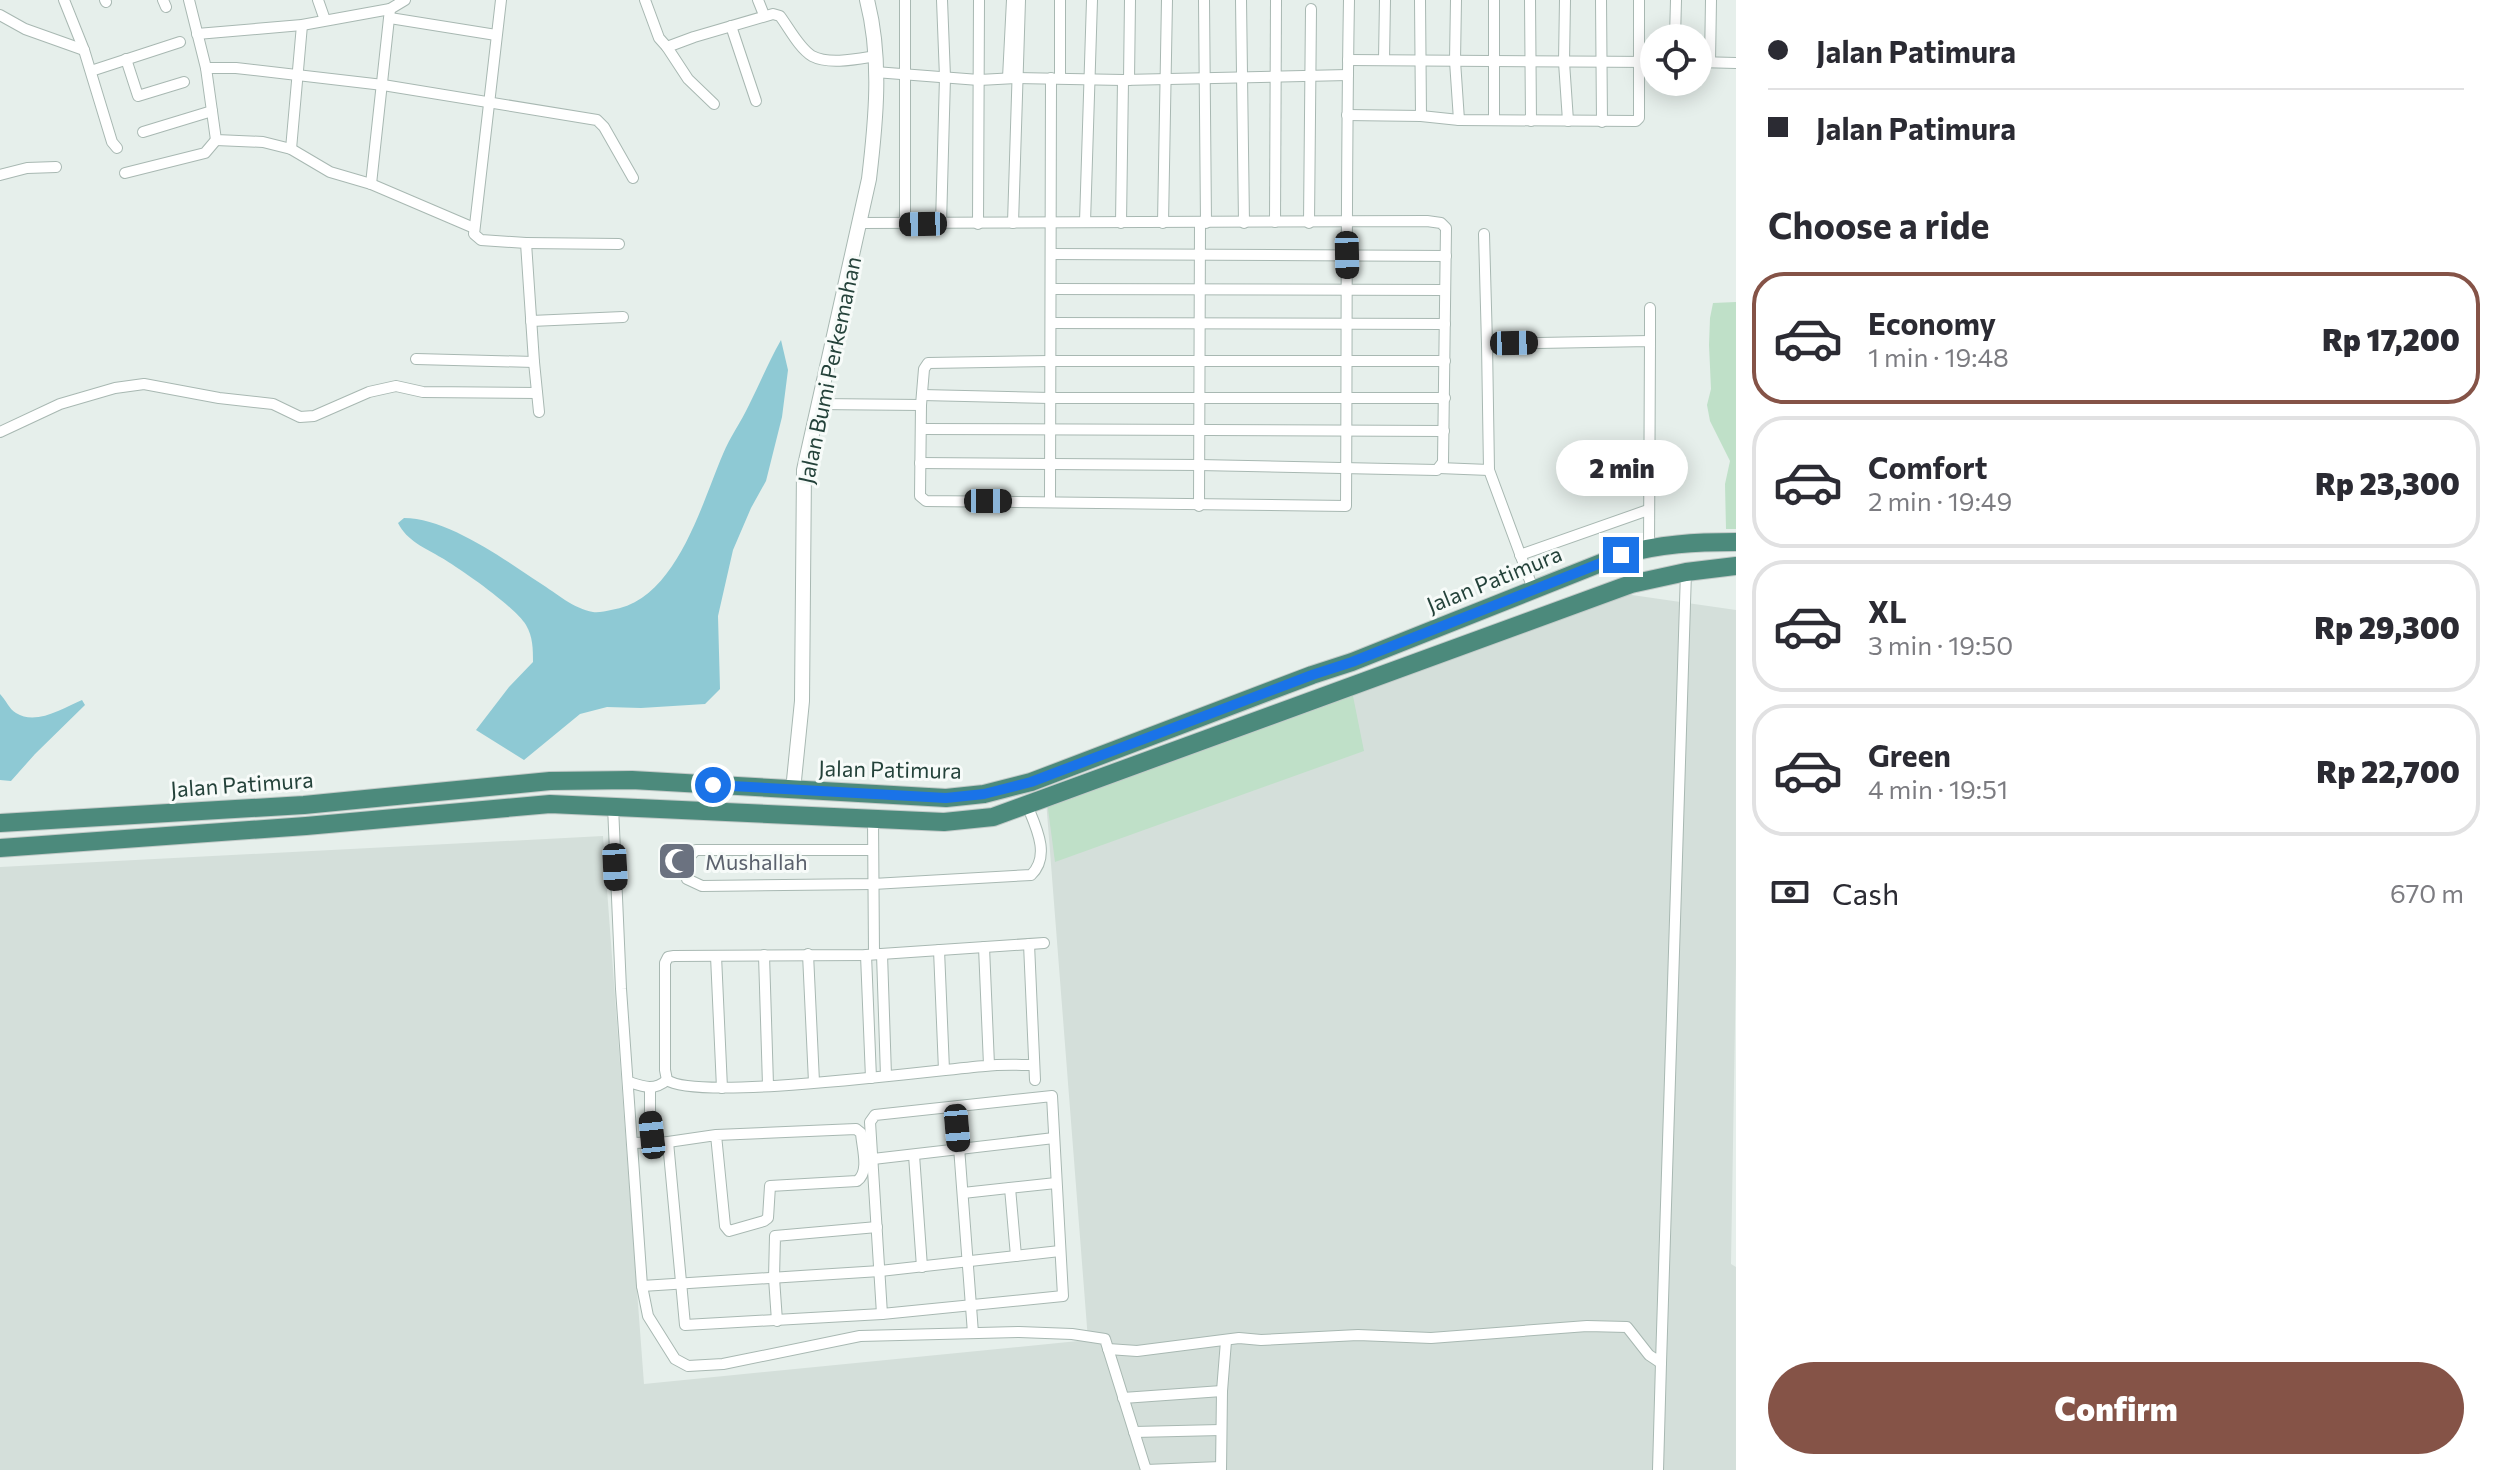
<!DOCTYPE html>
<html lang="en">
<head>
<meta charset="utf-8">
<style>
  body { margin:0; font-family:Commissioner,sans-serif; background:#f2f2f3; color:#2b2b33; height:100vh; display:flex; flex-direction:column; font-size:30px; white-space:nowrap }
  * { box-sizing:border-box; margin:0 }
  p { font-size:26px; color:#7c7c81 }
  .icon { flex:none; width:44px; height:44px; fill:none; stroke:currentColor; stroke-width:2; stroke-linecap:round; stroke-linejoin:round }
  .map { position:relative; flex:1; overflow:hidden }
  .panel { display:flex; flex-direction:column; background:#fff; width:760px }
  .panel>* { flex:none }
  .banner { display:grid; align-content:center; height:176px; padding:0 32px; background:#fff }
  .tools { position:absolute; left:1640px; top:24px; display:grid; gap:16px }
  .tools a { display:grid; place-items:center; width:72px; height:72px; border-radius:50%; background:#fff; box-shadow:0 4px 20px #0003; font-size:40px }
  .end { position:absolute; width:36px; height:36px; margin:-18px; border:10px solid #1a73e8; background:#fff; box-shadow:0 0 0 4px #fff }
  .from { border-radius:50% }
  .bubble { position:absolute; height:56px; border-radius:28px; background:#fff; box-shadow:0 4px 20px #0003; font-size:26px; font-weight:800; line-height:56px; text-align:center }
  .car { position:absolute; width:24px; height:48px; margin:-24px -12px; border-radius:10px; box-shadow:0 0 6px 2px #0007; background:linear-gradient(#222 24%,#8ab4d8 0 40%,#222 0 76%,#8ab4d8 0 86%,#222 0) }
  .banner b { display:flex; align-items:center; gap:28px; height:76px; font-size:30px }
  .banner b+b { border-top:2px solid #e1e1e2 }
  .banner i { width:20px; height:20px; background:#2b2b33 }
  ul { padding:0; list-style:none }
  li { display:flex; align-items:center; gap:24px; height:132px; margin:0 16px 12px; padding:0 16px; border:4px solid #e1e1e2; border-radius:32px }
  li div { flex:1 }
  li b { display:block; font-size:30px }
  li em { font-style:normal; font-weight:800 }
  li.current { border-color:#855347 }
  li>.icon { width:72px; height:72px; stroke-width:1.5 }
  h2 { padding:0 32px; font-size:36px; line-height:96px }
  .pay { display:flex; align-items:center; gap:20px; height:88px; padding:0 32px; font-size:30px }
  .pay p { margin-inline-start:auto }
  .primary-button { display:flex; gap:16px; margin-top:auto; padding:16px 32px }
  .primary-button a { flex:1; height:92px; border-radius:48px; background:#855347; color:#fff; font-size:32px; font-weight:800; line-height:92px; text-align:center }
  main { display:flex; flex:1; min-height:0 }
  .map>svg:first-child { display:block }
  .built { fill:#d4dfda }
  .green { fill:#bfe0c8 }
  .water { fill:#8ec9d4 }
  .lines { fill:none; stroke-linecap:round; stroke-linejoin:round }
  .minor-casing { stroke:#a8b8b2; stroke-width:12 }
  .tertiary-casing { stroke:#a8b8b2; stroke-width:16 }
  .trunk-casing { stroke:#c2cac8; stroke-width:20 }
  .minor { stroke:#fff; stroke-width:10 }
  .tertiary { stroke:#fff; stroke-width:14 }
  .trunk { stroke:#4c8a7c; stroke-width:18 }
  .route { stroke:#1a73e8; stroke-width:10 }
  .labels { text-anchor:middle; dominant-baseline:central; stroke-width:6; stroke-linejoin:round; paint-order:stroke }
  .street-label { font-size:22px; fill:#24423a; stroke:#f7fbf9 }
  .worship-label { font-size:22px; fill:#5b616d; stroke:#f7fbf9; text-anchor:start }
</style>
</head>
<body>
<main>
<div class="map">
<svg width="1736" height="1470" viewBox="0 0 1736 1470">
  <rect width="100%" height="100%" fill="#e6efeb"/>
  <polygon class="built" points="1618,593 1736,610 1736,964 1731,1264 1736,1267 1736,1470 0,1470 0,867 603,836 644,1384 1088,1340 1046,800"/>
  <g class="green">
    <polygon points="1736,302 1736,529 1726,529 1725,484 1730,461 1710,421 1707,405 1711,389 1709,345 1710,318 1713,303"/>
    <polygon points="1352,691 1364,751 1055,862 1047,801"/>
  </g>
  <g class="water">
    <path d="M781,340L788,370L782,417L766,481L751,508L733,550L718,616L720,689L705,704L641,708L607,707L580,714L524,760L476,730L509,687L533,662C533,649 533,637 526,625C514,606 462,570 442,558C425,548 407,541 398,523L404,518C447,518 504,559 540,583C556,593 574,609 593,612C598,613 606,611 611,610C676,601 701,505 723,454C730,437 741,422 749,405C760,383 769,361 781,340Z"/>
    <path d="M0,694C6,700 9,709 16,713C36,726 63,708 82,700L85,705L35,754L11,781L0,780Z"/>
  </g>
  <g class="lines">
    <defs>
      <g id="minor">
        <polyline points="64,0 84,50 112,142 117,148"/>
        <polyline points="105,0 106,2"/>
        <polyline points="163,0 166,7"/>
        <polyline points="189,0 206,68 216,140 263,142 291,149 330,172 371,184 474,228"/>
        <polyline points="318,0 325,20"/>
        <polyline points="501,0 474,234 481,240 526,243 534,362 539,412"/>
        <polyline points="645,0 659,38 667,47"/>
        <polyline points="758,0 764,15"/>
        <polyline points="905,0 905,224"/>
        <polyline points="1060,0 1060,78"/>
        <polyline points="1204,0 1206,223"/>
        <polyline points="1241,0 1244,223"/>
        <path d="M1349,0C1346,169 1347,338 1346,506L926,501L920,496L921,405L924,369L928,363L1050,361H1445"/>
        <polyline points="1456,0 1455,61 1459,120"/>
        <polyline points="1494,0 1494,120"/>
        <polyline points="1530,0 1531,121"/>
        <polyline points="1565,0 1564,62 1568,121"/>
        <polyline points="1601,0 1602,122"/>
        <polyline points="0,15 25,29 84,50"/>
        <polyline points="390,18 496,35"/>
        <polyline points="731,26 756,101"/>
        <polyline points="197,34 302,25 390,9 405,0"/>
        <polyline points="1675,38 1676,0"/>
        <polyline points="126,59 138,96 184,82"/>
        <polyline points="1348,60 1654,62"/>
        <polyline points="1384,60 1385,0"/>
        <polyline points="1698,62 1736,63"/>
        <polyline points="1710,62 1711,0"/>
        <polyline points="206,68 236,68 383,85 597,120 604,127 633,178"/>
        <polyline points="91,71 180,42"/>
        <polyline points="875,72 979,80 1016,78 1123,80 1348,75"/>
        <polyline points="1008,78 1012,0"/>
        <polyline points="1129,80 1130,0"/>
        <path d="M714,104L688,79L667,47L694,37L773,14L780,16C789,28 799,48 812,56C829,65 857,59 876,56"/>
        <polyline points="1347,115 1421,116 1420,0"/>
        <polyline points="1421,116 1459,120 1636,121 1639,118 1639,0"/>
        <polyline points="143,132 212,111"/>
        <polyline points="291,149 302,25"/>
        <polyline points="125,173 205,153 216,140"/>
        <polyline points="0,175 27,168 56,167"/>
        <polyline points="371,184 390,9"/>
        <polyline points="1085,222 1092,0"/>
        <polyline points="1275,222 1276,0"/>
        <polyline points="859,223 1427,221 1441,223 1446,228 1443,462 1437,470 1199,465 920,463"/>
        <polyline points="1013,223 1020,0"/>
        <polyline points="1121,223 1123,80"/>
        <polyline points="1163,223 1167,0"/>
        <polyline points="1309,223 1311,9"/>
        <polyline points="941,224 945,77 942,0"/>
        <polyline points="978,224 979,0"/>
        <polyline points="1484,234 1487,344"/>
        <polyline points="526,243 619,244"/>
        <polyline points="1051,254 1446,256"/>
        <polyline points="1051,289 1444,290"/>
        <polyline points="531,321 623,317"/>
        <polyline points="1051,323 1445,324"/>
        <polyline points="1650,341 1650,308"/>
        <polyline points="416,359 534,362"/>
        <polyline points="922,395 1050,398 1445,398"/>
        <polyline points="817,404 921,405"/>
        <polyline points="921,429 1444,431"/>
        <polyline points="0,432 60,404 115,388 144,384 219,398 273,404 300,417 314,416 369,392 396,386 423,392 537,393"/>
        <polyline points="1439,468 1489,470"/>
        <polyline points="1050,501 1051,78"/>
        <polyline points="1199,506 1200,223"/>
        <polyline points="1520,555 1648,510"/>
        <polyline points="1533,589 1489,470 1487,344 1650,341 1649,547"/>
        <polyline points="613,806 621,989 642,1286 648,1316 675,1359 688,1366 723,1364 860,1336 1019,1332 1072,1334 1105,1339 1146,1470 1221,1467"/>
        <polyline points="873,819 874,954"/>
        <path d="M873,850H696L687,859V879L702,886L873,884L1031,875C1051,856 1036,827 1027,805"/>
        <polyline points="1029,944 1035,1080"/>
        <polyline points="984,947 989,1065"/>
        <polyline points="939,950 944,1070"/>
        <polyline points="808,954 814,1082"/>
        <polyline points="882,954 886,1076"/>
        <polyline points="764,955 768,1085"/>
        <polyline points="866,955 871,1078"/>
        <polyline points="716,956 722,1088"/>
        <path d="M1034,1065C1018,1065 1001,1064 985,1066C934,1070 698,1102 667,1080L665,1070V963L668,957L674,956L866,955L1044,943"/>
        <path d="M629,1082C644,1087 654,1091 667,1080"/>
        <polyline points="650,1088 650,1118 654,1141"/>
        <polygon points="1052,1096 1063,1296 882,1314 870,1122 875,1115"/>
        <polyline points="956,1107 973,1333"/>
        <polyline points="668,1142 685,1325 882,1314"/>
        <path d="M632,1143L668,1142L716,1135L856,1129L861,1133C862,1148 870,1172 857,1181L770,1186L768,1218L764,1221L729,1231L725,1226L716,1135"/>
        <polyline points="914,1155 922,1267"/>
        <polyline points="873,1159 1054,1138"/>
        <polyline points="1010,1188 1016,1256"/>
        <polyline points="963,1193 1056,1183"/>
        <polyline points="642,1286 880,1271 1060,1251"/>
        <polyline points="777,1321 774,1278 775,1236 877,1227"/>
        <polyline points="1108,1349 1137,1351 1239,1338 1261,1340 1358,1335 1431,1338 1587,1326 1627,1327 1649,1355 1661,1363 1686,572"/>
        <polyline points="1123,1398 1222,1391"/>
        <polyline points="1134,1432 1221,1430"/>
        <polyline points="1221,1470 1222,1391 1226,1341"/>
        <polyline points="1658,1470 1661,1363"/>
      </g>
      <path id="tertiary" d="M793,790L802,701L804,470L869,179C876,120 882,58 867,0"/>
      <g id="trunk">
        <path d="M0,823L304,805L550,781L632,780L946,798L984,794L1031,782L1312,675L1352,662L1621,555C1659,544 1696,542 1736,542"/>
        <polyline points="0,848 306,826 550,804 944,822 993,817 1631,584 1686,572 1736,566"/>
      </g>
    </defs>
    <use href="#minor" class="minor-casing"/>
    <use href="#tertiary" class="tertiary-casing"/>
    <use href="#trunk" class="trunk-casing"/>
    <use href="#minor" class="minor"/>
    <use href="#tertiary" class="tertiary"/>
    <use href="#trunk" class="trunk"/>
  </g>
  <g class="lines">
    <polyline class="route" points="713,785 946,798 984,794 1031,782 1312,675 1352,662 1621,555"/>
  </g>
  <defs>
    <symbol id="mosque-square" viewBox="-11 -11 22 22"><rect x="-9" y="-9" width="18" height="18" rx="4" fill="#6b7280" stroke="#f7fbf9"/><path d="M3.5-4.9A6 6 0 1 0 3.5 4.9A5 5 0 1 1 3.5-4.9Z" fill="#fff"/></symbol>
  </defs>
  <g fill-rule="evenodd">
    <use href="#mosque-square" x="655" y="839" width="44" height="44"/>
  </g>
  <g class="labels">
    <g class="street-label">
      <text transform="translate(829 370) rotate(-78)">Jalan Bumi Perkemahan</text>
      <text transform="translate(1494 579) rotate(-22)">Jalan Patimura</text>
      <text transform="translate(890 769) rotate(1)">Jalan Patimura</text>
      <text transform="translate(242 784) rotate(-4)">Jalan Patimura</text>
    </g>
    <g class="worship-label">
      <text x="705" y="861">Mushallah</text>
    </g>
  </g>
</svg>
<div class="tools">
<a><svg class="icon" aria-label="locate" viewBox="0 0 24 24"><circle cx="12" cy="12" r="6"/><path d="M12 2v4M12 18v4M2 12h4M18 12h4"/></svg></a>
</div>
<i class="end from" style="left:713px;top:785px"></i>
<i class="end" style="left:1621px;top:555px"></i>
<div class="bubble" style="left:1556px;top:440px;width:132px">2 min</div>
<i class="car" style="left:923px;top:224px;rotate:269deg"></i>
<i class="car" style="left:1347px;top:255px;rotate:179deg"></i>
<i class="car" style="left:1514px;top:343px;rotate:89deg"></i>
<i class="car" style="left:988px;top:501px;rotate:90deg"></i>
<i class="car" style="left:615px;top:867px;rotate:177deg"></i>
<i class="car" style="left:957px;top:1128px;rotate:175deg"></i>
<i class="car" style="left:652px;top:1135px;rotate:354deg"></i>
</div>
<section class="panel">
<div class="banner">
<b><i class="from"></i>Jalan Patimura</b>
<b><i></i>Jalan Patimura</b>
</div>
<h2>Choose a ride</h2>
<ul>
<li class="current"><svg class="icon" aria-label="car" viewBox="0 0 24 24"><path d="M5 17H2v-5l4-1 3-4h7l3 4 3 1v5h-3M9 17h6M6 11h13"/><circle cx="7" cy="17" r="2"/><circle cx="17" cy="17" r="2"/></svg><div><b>Economy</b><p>1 min · 19:48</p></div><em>Rp 17,200</em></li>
<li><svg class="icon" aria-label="car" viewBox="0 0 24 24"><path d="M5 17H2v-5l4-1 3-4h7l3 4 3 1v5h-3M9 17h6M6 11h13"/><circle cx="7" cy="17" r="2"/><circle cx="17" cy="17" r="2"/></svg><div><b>Comfort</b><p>2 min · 19:49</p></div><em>Rp 23,300</em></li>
<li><svg class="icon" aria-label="car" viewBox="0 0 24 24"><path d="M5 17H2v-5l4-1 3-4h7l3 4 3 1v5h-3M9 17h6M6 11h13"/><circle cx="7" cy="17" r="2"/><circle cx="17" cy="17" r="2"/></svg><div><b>XL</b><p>3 min · 19:50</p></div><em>Rp 29,300</em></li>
<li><svg class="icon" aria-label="car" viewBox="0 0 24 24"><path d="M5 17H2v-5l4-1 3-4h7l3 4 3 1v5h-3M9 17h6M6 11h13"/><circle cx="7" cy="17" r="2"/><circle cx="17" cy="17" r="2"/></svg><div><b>Green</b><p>4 min · 19:51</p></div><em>Rp 22,700</em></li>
</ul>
<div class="pay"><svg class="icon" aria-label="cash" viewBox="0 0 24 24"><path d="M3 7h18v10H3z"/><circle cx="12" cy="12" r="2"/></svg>Cash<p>670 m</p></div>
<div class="primary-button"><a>Confirm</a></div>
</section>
</main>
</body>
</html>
